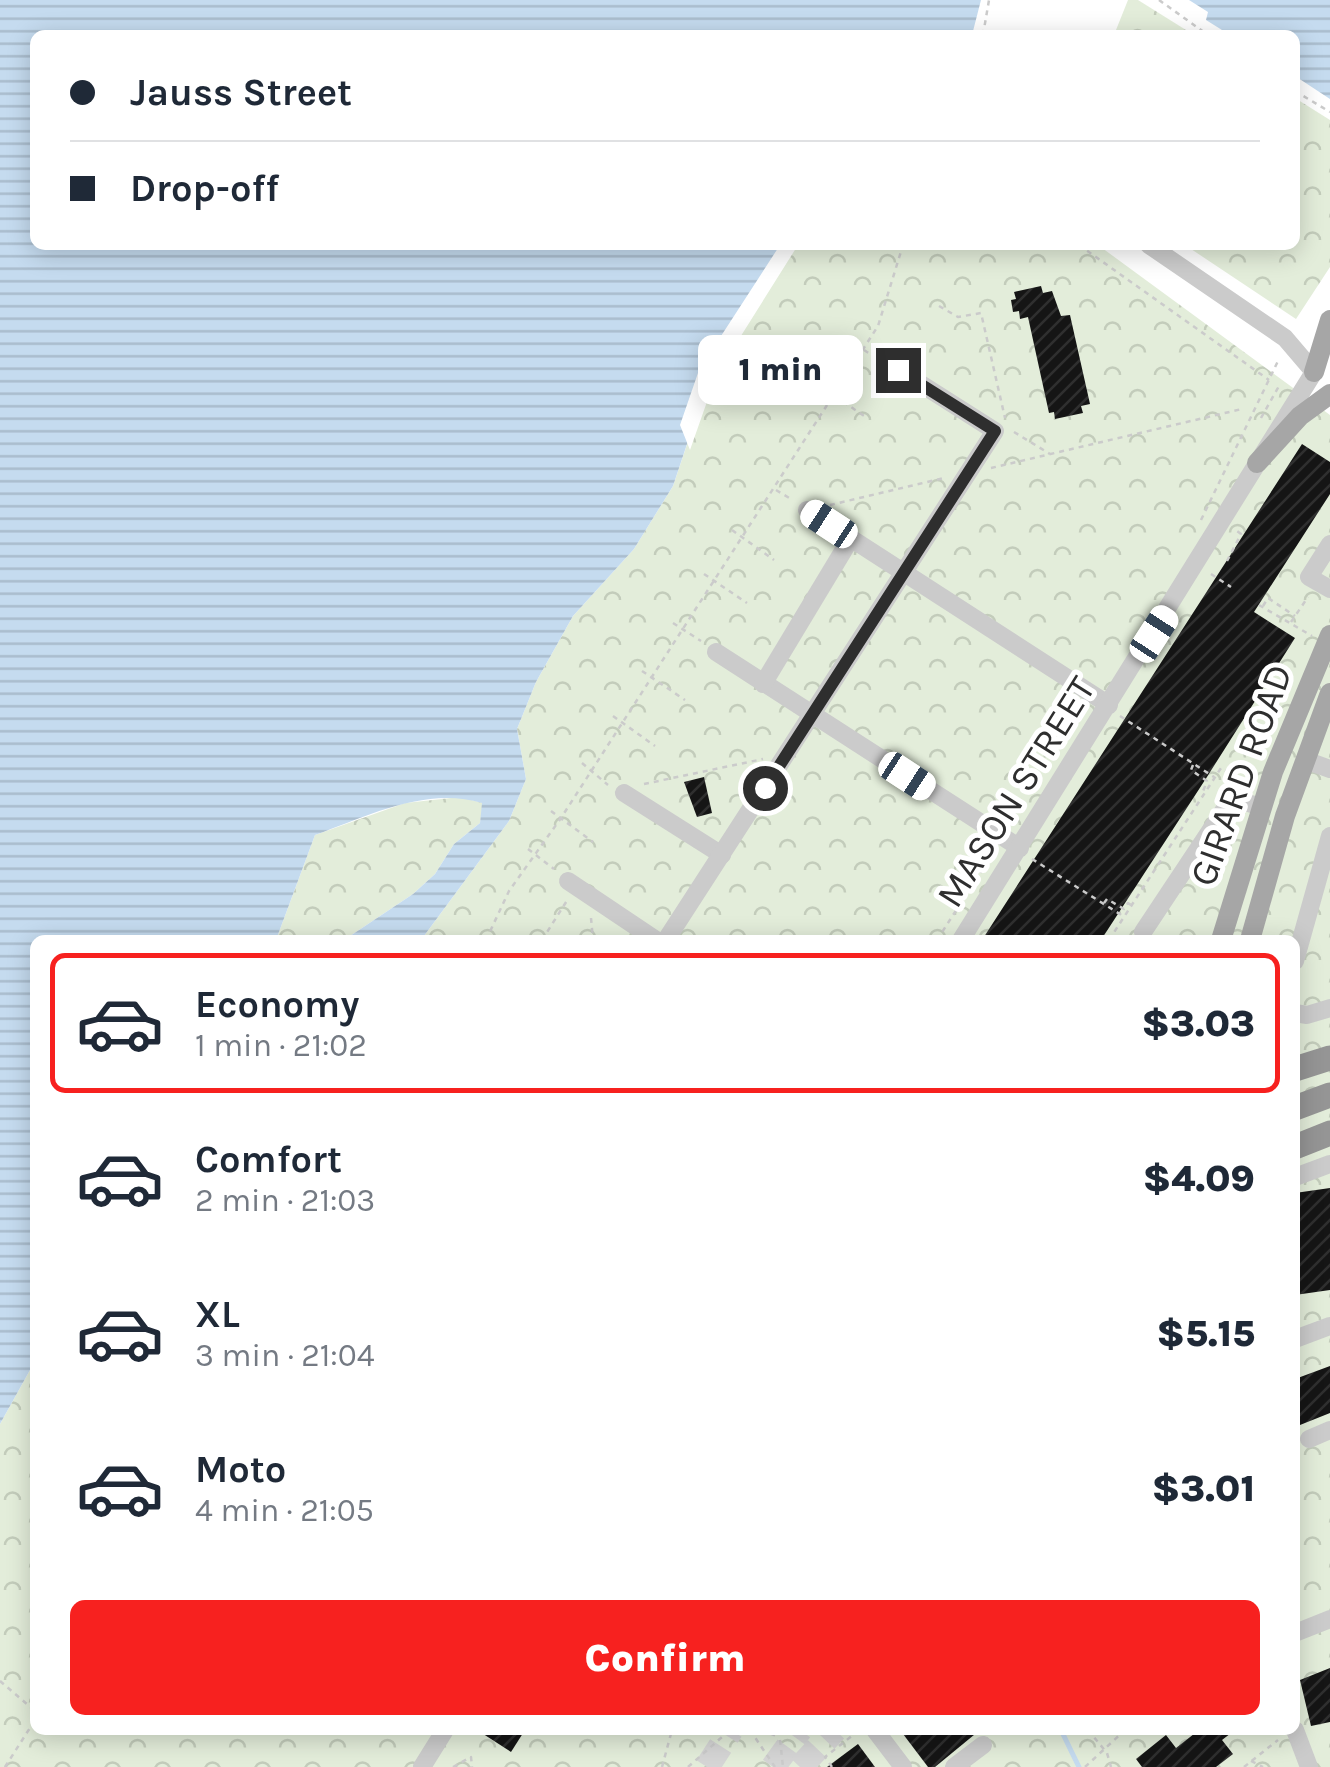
<!DOCTYPE html>
<html lang="en">
<head>
<meta charset="utf-8">
<style>
  body { margin:0; font-family:Karla,sans-serif; background:#f2f2f3; color:#1f2937; height:100vh; display:flex; flex-direction:column; font-size:38px; white-space:nowrap }
  * { box-sizing:border-box; margin:0 }
  p { font-size:32px; color:#747a83 }
  .icon { flex:none; width:55px; height:55px; fill:none; stroke:currentColor; stroke-width:2; stroke-linecap:round; stroke-linejoin:round }
  .map { position:relative; flex:1; overflow:hidden }
  .sheet { position:absolute; left:30px; top:935px; width:1270px; height:800px; display:flex; flex-direction:column; background:#fff; border-radius:15px; box-shadow:0 5px 25px #0003 }
  .sheet>* { flex:none }
  .banner { position:absolute; left:30px; top:30px; width:1270px; height:220px; border-radius:15px; box-shadow:0 5px 25px #0003; display:grid; align-content:center; height:220px; padding:0 40px; background:#fff }
  .end { position:absolute; width:45px; height:45px; margin:-22px; border:12px solid #2e2e2e; background:#fff; box-shadow:0 0 0 5px #fff }
  .from { border-radius:50% }
  .bubble { position:absolute; height:70px; border-radius:15px; background:#fff; box-shadow:0 5px 25px #0003; font-size:32px; font-weight:800; line-height:70px; text-align:center }
  .car { position:absolute; width:30px; height:60px; margin:-30px -15px; border-radius:12px; box-shadow:0 0 8px 2px #0007; background:linear-gradient(#fff 24%,#345 0 40%,#fff 0 76%,#345 0 86%,#fff 0) }
  .banner b { display:flex; align-items:center; gap:35px; height:95px; font-size:38px }
  .banner b+b { border-top:2px solid #e0e1e3 }
  .banner i { width:25px; height:25px; background:#1f2937 }
  ul { padding:18px 0 0; list-style:none }
  li { display:flex; align-items:center; gap:30px; height:140px; margin:0 20px 15px; padding:0 20px; border:5px solid transparent; border-radius:15px }
  li div { flex:1 }
  li b { display:block; font-size:38px }
  li em { font-style:normal; font-weight:800 }
  li.on { border-color:#f7211f }
  li>.icon { width:90px; height:90px; stroke-width:1.5 }
  .button { display:flex; gap:20px; margin-top:auto; padding:20px 40px }
  .button a { flex:1; height:115px; border-radius:15px; background:#f7211f; color:#fff; font-size:40px; font-weight:800; line-height:115px; text-align:center }
  .map>svg:first-child { display:block }
  .park { fill:url(#park-crowns) }
  .water { fill:url(#water-rules) }
  .pier { fill:#fff }
  .lines { fill:none; stroke-linecap:round; stroke-linejoin:round }
  .stream { stroke:#c5dbef; stroke-width:5 }
  .building { fill:url(#building-hatch) }
  .highway-tunnel { stroke:#d5d5d5; stroke-width:25; stroke-dasharray:25 12; stroke-linecap:butt }
  .path { stroke:#cbcbcb; stroke-width:2.5; stroke-dasharray:5 5; stroke-linecap:butt }
  .minor { stroke:#cbcbcb; stroke-width:18 }
  .major { stroke:#a6a6a6; stroke-width:20 }
  .highway { stroke:#959595; stroke-width:25 }
  .route { stroke:#2e2e2e; stroke-width:12 }
  .labels { text-anchor:middle; dominant-baseline:central; stroke-width:10; stroke-linejoin:round; paint-order:stroke }
  .street-label { font-size:38px; fill:#2e2e2e; stroke:#fff }
</style>
</head>
<body>
<div class="map">
<svg width="1330" height="1767" viewBox="0 0 1330 1767">
  <defs>
    <pattern id="park-crowns" width="20" height="18" patternUnits="userSpaceOnUse" patternTransform="scale(2.5)"><rect width="20" height="18" fill="#e3edda"/><path d="M2 6a3 3 0 1 1 6 0M12 15a3 3 0 1 1 6 0" fill="none" stroke="#c3ccbb"/></pattern>
    <pattern id="water-rules" width="6" height="5" patternUnits="userSpaceOnUse" patternTransform="scale(2.5)"><rect width="6" height="5" fill="#c5dbef"/><path d="M0 2.5h6" fill="none" stroke="#aabccd"/></pattern>
    <pattern id="building-hatch" width="6" height="6" patternUnits="userSpaceOnUse" patternTransform="scale(2.5)"><rect width="6" height="6" fill="#151515"/><path d="M-1 1l2-2M0 6l6-6M5 7l2-2" fill="none" stroke="#2f2f2f"/></pattern>
  </defs>
  <rect width="100%" height="100%" fill="#fff"/>
  <g class="park">
    <polygon points="1128,0 1138,0 1194,35 1114,35"/>
    <polygon points="1295,98 1330,120 1330,267 1296,319 1185,245 1295,245"/>
    <polygon points="793,245 1098,245 1330,415 1330,1767 0,1767 0,1424 35,1361 35,1730 1295,1730 1295,940 421,940 509,821 526,779 517,729 536,682 573,616 634,549 673,486 704,394"/>
    <polygon points="460,797 483,803 480,823 454,844 435,874 413,894 344,940 276,940 315,835 405,803"/>
  </g>
  <g class="water">
    <path d="M0,0H981L972,35H35V245H793L734,336L691,432L673,486L634,549L573,616L536,682L517,729L526,779L509,821L421,940H344L413,894L435,874L454,844L480,823L482,803C426,786 368,816 315,835L276,940H35V1361L0,1424Z"/>
    <polygon points="1189,0 1330,0 1330,99 1295,76 1295,35 1230,35 1206,20 1208,12"/>
  </g>
  <polygon class="pier" points="780,245 798,245 739,339 709,396 690,450 680,425 699,370"/>
  <g class="lines">
    <polyline class="stream" points="1061,1730 1079,1767"/>
  </g>
  <g class="building">
    <polygon points="1041,286 1043,293 1052,291 1061,316 1070,315 1090,404 1081,406 1083,413 1055,419 1054,412 1049,413 1028,317 1020,319 1019,311 1013,312 1011,300 1016,299 1014,292"/>
    <polygon points="1302,444 1330,462 1330,494 1254,612 1295,638 1205,780 1101,940 982,940"/>
    <polygon points="704,777 712,813 697,817 684,782"/>
    <polygon points="1330,1188 1330,1290 1295,1295 1295,1193"/>
    <polygon points="1330,1366 1330,1413 1295,1427 1295,1379"/>
    <polygon points="1330,1668 1330,1722 1311,1726 1300,1680"/>
    <polygon points="477,1730 525,1730 511,1752"/>
    <polygon points="900,1730 980,1730 935,1767 928,1767"/>
    <polygon points="1199,1730 1235,1730 1222,1740 1233,1754 1216,1767 1142,1767 1136,1759 1166,1735 1176,1748"/>
    <polygon points="858,1744 875,1767 827,1767"/>
  </g>
  <g class="lines">
    <g class="highway-tunnel">
      <polyline points="707,1767 731,1730"/>
      <polyline points="773,1767 800,1730"/>
      <polyline points="800,1767 835,1730"/>
    </g>
    <g class="path">
      <polyline points="1159,0 1208,35"/>
      <polyline points="983,35 989,0"/>
      <polyline points="1295,91 1330,112"/>
      <polyline points="1079,245 1269,380"/>
      <polyline points="939,306 958,317 981,313 1005,418"/>
      <polyline points="864,350 882,362"/>
      <polyline points="835,396 867,418"/>
      <polyline points="1261,418 1279,386"/>
      <polyline points="1014,432 1050,454"/>
      <polyline points="991,468 1242,409"/>
      <polyline points="776,490 791,499"/>
      <polyline points="830,505 944,478"/>
      <polyline points="1201,520 1278,361"/>
      <polyline points="732,530 774,560"/>
      <polyline points="1227,561 1241,534 1237,531"/>
      <polyline points="704,574 747,603"/>
      <polyline points="1211,574 1231,587"/>
      <polyline points="1259,605 1312,636"/>
      <polyline points="1263,606 1268,598 1295,616"/>
      <polyline points="1291,622 1308,597"/>
      <polyline points="673,623 701,641"/>
      <polyline points="642,671 685,700"/>
      <polyline points="613,716 655,746"/>
      <polyline points="1120,716 1214,777"/>
      <polyline points="582,763 608,785"/>
      <polyline points="1193,765 1191,770 1207,781 1202,794"/>
      <polyline points="644,784 763,759"/>
      <polyline points="551,811 593,842"/>
      <polyline points="528,849 554,869"/>
      <polyline points="1032,859 1123,916"/>
      <polyline points="1104,903 1107,899 1124,909 1128,903 1131,905"/>
      <polyline points="591,918 593,940"/>
      <polyline points="486,940 509,891 561,818 878,326 903,245"/>
      <polyline points="542,940 568,899"/>
      <polyline points="937,940 993,853"/>
      <polyline points="1109,940 1221,768 1239,779 1252,780"/>
      <polyline points="0,1681 35,1711"/>
      <polyline points="750,1730 775,1767"/>
      <polyline points="761,1730 779,1737"/>
      <polyline points="779,1730 783,1767"/>
      <polyline points="1088,1730 1107,1753 1111,1767"/>
      <polyline points="1251,1761 1263,1767"/>
      <polyline points="5,1767 35,1720"/>
      <polyline points="453,1767 471,1757 472,1767"/>
      <polyline points="662,1767 672,1730"/>
      <polyline points="688,1767 730,1730"/>
      <polyline points="832,1767 825,1757 857,1732"/>
      <polyline points="1085,1767 1125,1730"/>
      <polyline points="1244,1767 1278,1740"/>
    </g>
    <g class="minor">
      <polyline points="807,510 1109,705"/>
      <polyline points="1330,544 1309,577 1330,589"/>
      <polyline points="716,652 1020,848"/>
      <polyline points="763,684 851,538"/>
      <polyline points="1305,760 1330,769"/>
      <polyline points="624,793 722,855"/>
      <polyline points="568,881 656,940"/>
      <polyline points="1143,932 1232,798 1261,807"/>
      <polyline points="666,940 995,431 899,370"/>
      <polyline points="961,940 1314,372 1285,338 1149,245"/>
      <polyline points="1295,961 1330,836"/>
      <polyline points="1295,1013 1307,1015 1330,1008"/>
      <polyline points="1295,1177 1330,1164"/>
      <polyline points="1295,1339 1330,1326"/>
      <polyline points="1309,1439 1330,1430"/>
      <polyline points="1295,1633 1330,1619"/>
      <polyline points="875,1730 903,1767"/>
      <polyline points="1295,1730 1309,1767"/>
      <polyline points="422,1767 445,1730"/>
      <polyline points="954,1767 983,1745"/>
    </g>
    <g class="major">
      <polyline points="1314,372 1330,320"/>
      <polyline points="1257,463 1300,416 1330,394"/>
      <polyline points="1221,940 1273,772 1330,635"/>
      <polyline points="1250,940 1285,816 1330,693"/>
    </g>
    <g class="highway">
      <polyline points="1295,1069 1330,1058"/>
      <polyline points="1295,1108 1330,1095"/>
      <polyline points="1295,1147 1330,1133"/>
    </g>
  </g>
  <g class="lines">
    <polyline class="route" points="765,788 995,431 898,370"/>
  </g>
  <g class="labels">
    <g class="street-label">
      <text transform="translate(1241 775) rotate(-70)">GIRARD ROAD</text>
      <text transform="translate(1016 792) rotate(-58)">MASON STREET</text>
    </g>
  </g>
</svg>
<i class="end from" style="left:765px;top:788px"></i>
<i class="end" style="left:898px;top:370px"></i>
<div class="bubble" style="left:698px;top:335px;width:165px">1 min</div>
<i class="car" style="left:829px;top:524px;rotate:303deg"></i>
<i class="car" style="left:1154px;top:634px;rotate:33deg"></i>
<i class="car" style="left:907px;top:776px;rotate:123deg"></i>
<div class="banner">
<b><i class="from"></i>Jauss Street</b>
<b><i></i>Drop-off</b>
</div>
<section class="sheet">
<ul>
<li class="on"><svg class="icon" aria-label="car" viewBox="0 0 24 24"><path d="M5 17H2v-5l4-1 3-4h7l3 4 3 1v5h-3M9 17h6M6 11h13"/><circle cx="7" cy="17" r="2"/><circle cx="17" cy="17" r="2"/></svg><div><b>Economy</b><p>1 min · 21:02</p></div><em>$3.03</em></li>
<li><svg class="icon" aria-label="car" viewBox="0 0 24 24"><path d="M5 17H2v-5l4-1 3-4h7l3 4 3 1v5h-3M9 17h6M6 11h13"/><circle cx="7" cy="17" r="2"/><circle cx="17" cy="17" r="2"/></svg><div><b>Comfort</b><p>2 min · 21:03</p></div><em>$4.09</em></li>
<li><svg class="icon" aria-label="car" viewBox="0 0 24 24"><path d="M5 17H2v-5l4-1 3-4h7l3 4 3 1v5h-3M9 17h6M6 11h13"/><circle cx="7" cy="17" r="2"/><circle cx="17" cy="17" r="2"/></svg><div><b>XL</b><p>3 min · 21:04</p></div><em>$5.15</em></li>
<li><svg class="icon" aria-label="car" viewBox="0 0 24 24"><path d="M5 17H2v-5l4-1 3-4h7l3 4 3 1v5h-3M9 17h6M6 11h13"/><circle cx="7" cy="17" r="2"/><circle cx="17" cy="17" r="2"/></svg><div><b>Moto</b><p>4 min · 21:05</p></div><em>$3.01</em></li>
</ul>
<div class="button"><a>Confirm</a></div>
</section>
</div>
</body>
</html>
